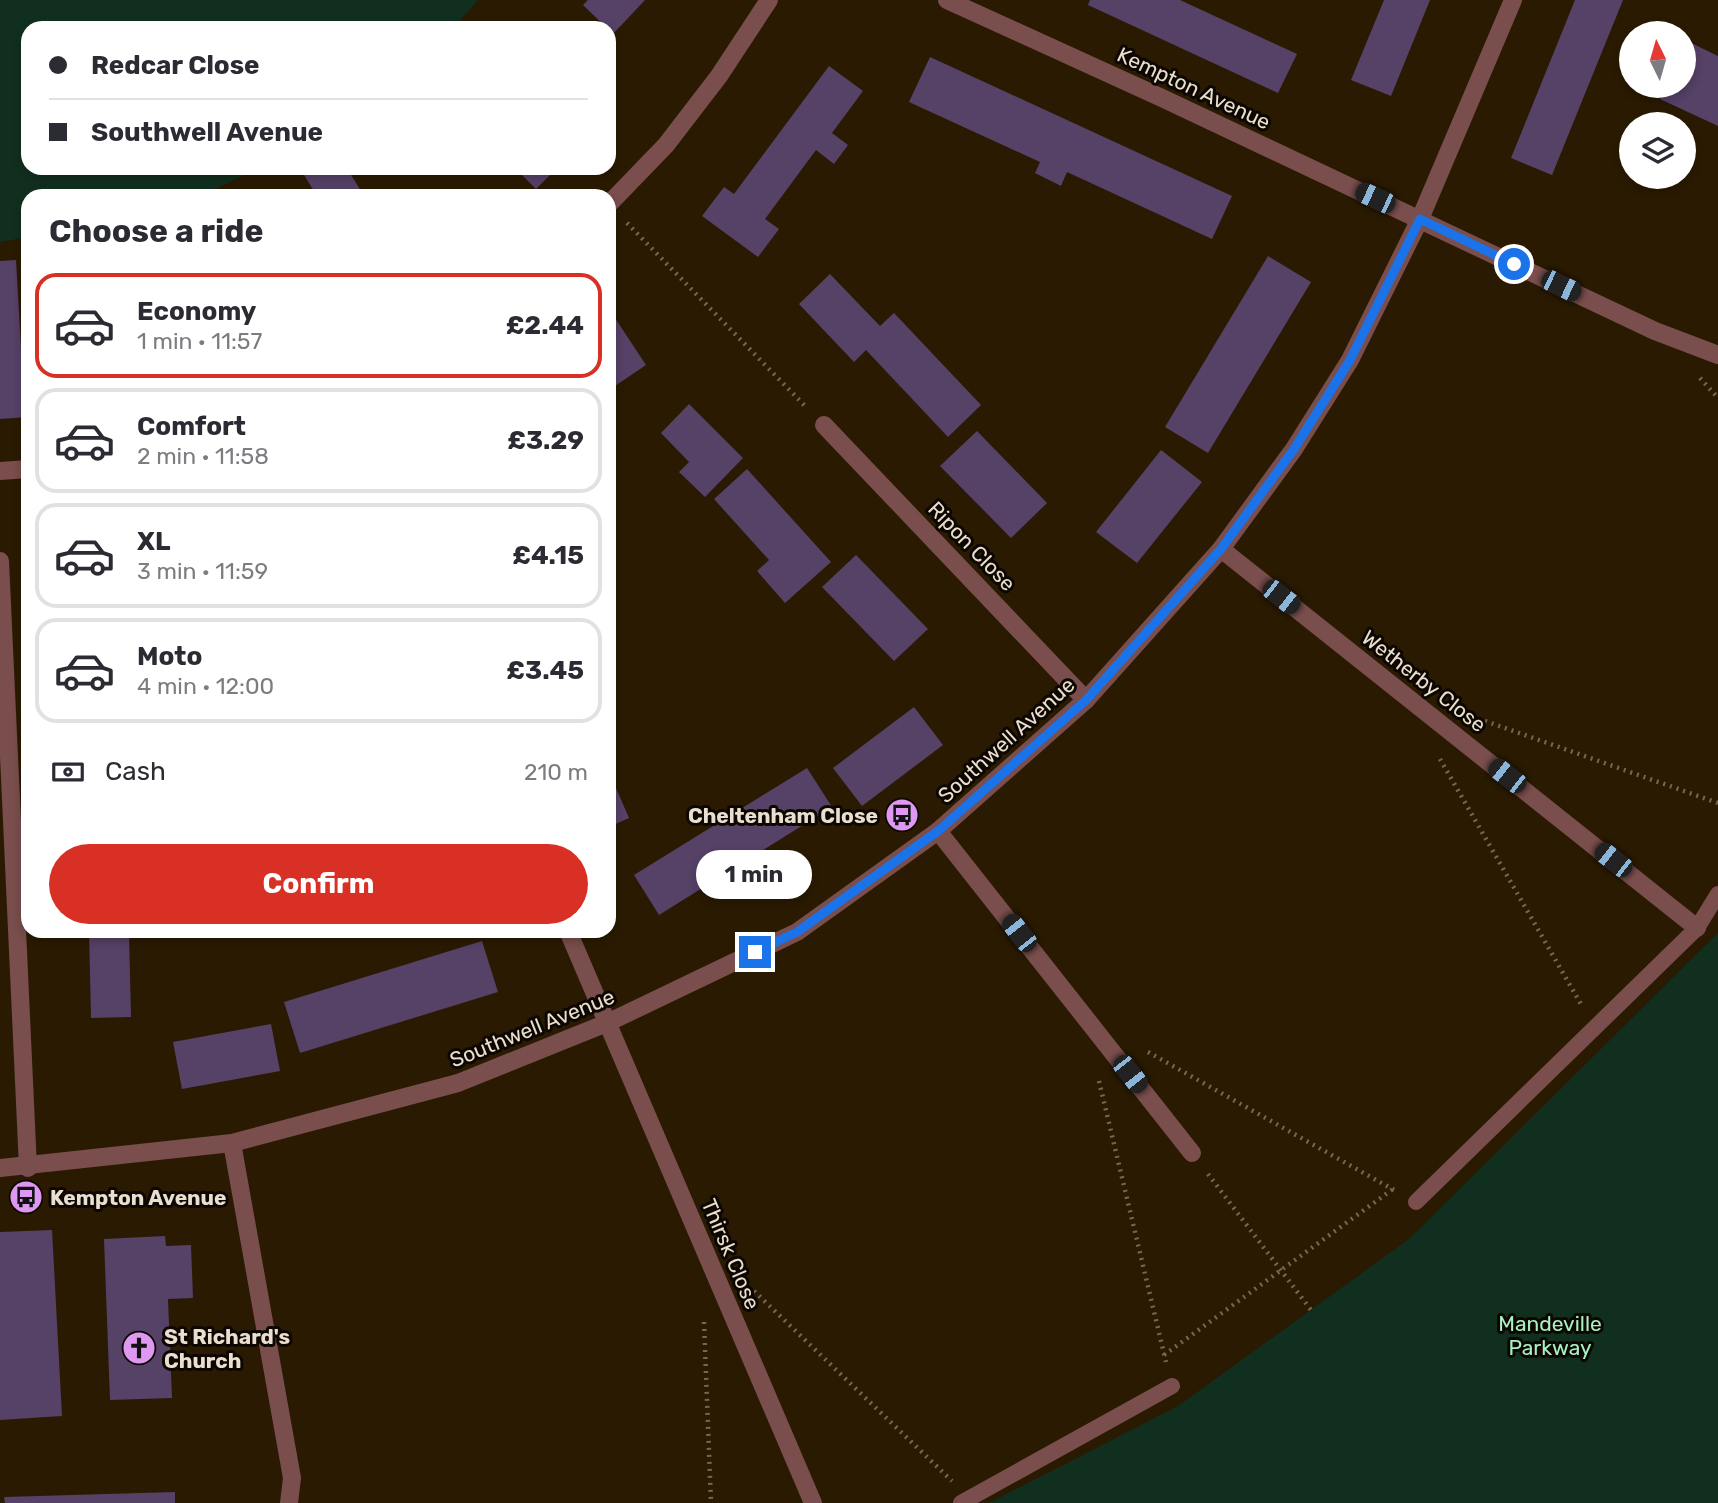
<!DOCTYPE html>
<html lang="en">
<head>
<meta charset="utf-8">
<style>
  body { margin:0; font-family:Rubik,sans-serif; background:#f2f2f3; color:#2b2b33; height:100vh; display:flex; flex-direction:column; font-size:26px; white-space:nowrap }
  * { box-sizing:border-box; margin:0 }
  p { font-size:23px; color:#7c7c81 }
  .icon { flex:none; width:38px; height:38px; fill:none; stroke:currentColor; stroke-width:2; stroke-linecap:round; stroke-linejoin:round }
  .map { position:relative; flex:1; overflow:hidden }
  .details { position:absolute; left:21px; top:189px; width:595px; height:749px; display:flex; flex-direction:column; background:#fff; border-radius:21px; box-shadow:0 4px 10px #0003 }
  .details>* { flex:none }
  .guide { position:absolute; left:21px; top:21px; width:595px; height:154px; border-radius:21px; box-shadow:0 4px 10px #0003; display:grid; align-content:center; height:154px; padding:0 28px; background:#fff }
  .needle { width:46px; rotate:355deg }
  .controls { position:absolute; left:1619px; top:21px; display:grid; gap:14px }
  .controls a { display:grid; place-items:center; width:77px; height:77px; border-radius:50%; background:#fff; box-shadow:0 4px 10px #0003; font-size:35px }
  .end { position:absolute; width:32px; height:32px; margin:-16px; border:9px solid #1a73e8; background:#fff; box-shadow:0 0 0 4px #fff }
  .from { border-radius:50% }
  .bubble { position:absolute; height:49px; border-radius:24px; background:#fff; box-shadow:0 4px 10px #0003; font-size:23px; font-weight:700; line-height:49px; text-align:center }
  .car { position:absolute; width:21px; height:42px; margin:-21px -10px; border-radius:9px; box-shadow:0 0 5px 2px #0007; background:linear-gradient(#222 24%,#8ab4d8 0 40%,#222 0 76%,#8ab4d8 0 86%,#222 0) }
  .guide b { display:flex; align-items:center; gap:24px; height:66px; font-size:26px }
  .guide b+b { border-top:2px solid #e1e1e2 }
  .guide i { width:18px; height:18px; background:#2b2b33 }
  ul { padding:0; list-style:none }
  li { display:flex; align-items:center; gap:21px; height:105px; margin:0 14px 10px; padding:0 14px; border:4px solid #e1e1e2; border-radius:21px }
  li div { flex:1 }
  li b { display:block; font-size:26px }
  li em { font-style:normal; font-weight:700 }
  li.active { border-color:#d93025 }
  li>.icon { width:63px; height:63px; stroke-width:1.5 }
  h2 { padding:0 28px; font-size:32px; line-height:84px }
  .pay { display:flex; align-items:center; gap:18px; height:77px; padding:0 28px; font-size:26px }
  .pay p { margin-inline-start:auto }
  .action { display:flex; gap:14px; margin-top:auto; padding:14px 28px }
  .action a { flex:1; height:80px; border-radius:42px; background:#d93025; color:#fff; font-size:28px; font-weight:700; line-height:80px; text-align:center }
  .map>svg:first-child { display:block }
  .green { fill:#112f1e }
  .building { fill:#564167 }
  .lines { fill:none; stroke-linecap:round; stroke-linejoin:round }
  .path { stroke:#756752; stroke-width:4.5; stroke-dasharray:2 5; stroke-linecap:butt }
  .lane { stroke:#794e4d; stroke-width:16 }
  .street { stroke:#794e4d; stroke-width:18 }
  .route { stroke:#1a73e8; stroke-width:9 }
  .labels { text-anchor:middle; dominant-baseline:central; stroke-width:6; stroke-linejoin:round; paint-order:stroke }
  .street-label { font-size:21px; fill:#e9decf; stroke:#0d0701 }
  .poi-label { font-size:21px; font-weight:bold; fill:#e9decf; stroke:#0d0701; text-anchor:start }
  .park-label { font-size:21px; fill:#a7f1c2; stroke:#0d0701 }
</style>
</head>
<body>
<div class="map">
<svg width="1718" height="1503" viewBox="0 0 1718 1503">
  <rect width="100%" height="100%" fill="#2a1a02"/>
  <g class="green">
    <polygon points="0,0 478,0 454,28 28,28 28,168 260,168 200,196 28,196 28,237 0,242"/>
    <polygon points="1718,933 1718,1503 989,1503 1178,1406 1409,1239"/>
  </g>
  <g class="building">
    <polygon points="588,0 645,0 613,34 583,5"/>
    <polygon points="1090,0 1180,0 1297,54 1278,93 1088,5"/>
    <polygon points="1384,0 1430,0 1391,96 1351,80"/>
    <polygon points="1575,0 1623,0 1552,175 1511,158"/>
    <polygon points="1687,41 1718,56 1718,126 1660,99 1666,86 1684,86 1684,49"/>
    <polygon points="930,57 1232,196 1212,239 1067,172 1061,186 1035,173 1040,162 909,102"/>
    <polygon points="829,66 863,91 832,133 848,145 834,164 816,150 765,219 779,229 758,257 702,216 724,187 734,194"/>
    <polygon points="304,168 347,168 364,196 317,196 301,170"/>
    <polygon points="515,168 557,168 536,189"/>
    <polygon points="1268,256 1311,282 1208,453 1165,427"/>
    <polygon points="16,260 23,382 28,382 28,417 0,419 0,261"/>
    <polygon points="830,274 880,326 894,313 981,405 948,437 866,350 854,362 799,304"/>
    <polygon points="609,309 646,365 609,390"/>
    <polygon points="689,404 743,458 705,497 679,472 689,462 661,433"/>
    <polygon points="977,431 1047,503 1011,538 940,466"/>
    <polygon points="1161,450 1202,482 1137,563 1096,532"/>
    <polygon points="747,469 831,562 785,603 757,571 769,560 714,499"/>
    <polygon points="856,555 928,629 894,661 822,587"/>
    <polygon points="914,707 943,745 862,806 833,768"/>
    <polygon points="807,768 832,807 659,915 634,875"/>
    <polygon points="609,772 629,818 609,827"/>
    <polygon points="89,931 129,931 131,1017 91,1018"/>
    <polygon points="482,941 498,992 300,1053 284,1002"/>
    <polygon points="271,1024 280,1071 182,1089 173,1042"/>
    <polygon points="52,1230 62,1416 0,1420 0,1232"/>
    <polygon points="165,1236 166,1246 191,1245 193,1298 168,1299 172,1398 110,1400 104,1239"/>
    <polygon points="175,1492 175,1503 5,1503 4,1497"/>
  </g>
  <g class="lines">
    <g class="path">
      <polyline points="627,223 806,407"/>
      <polyline points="1700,378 1718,398"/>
      <polyline points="1485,721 1718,803"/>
      <polyline points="1440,759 1582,1006"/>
      <polyline points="1148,1052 1394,1190"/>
      <polyline points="1099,1081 1166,1362"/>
      <polyline points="1208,1174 1311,1310"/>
      <polyline points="754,1291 952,1481"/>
      <polyline points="704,1322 711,1503"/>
      <polyline points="1164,1355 1393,1189"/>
    </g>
    <g class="lane">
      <polyline points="1416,1202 1697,928 1718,894"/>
      <polyline points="961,1503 1172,1386"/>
    </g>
    <g class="street">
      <polyline points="947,0 1162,98 1655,331 1718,355"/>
      <polyline points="609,204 666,145 719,76 769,0"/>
      <polyline points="824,425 1086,700"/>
      <polyline points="0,471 28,469"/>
      <polyline points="1221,549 1697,928"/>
      <polyline points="0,561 28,1168"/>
      <polyline points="938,831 1192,1153"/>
      <polyline points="568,931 813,1503"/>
      <polyline points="232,1143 292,1478 289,1503"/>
      <polyline points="0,1168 232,1143 458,1083 607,1023 797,932 938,831 1086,700 1221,549 1294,449 1350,360 1420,219 1513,0"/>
    </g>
  </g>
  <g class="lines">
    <polyline class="route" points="755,952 797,932 938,831 1086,700 1221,549 1294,449 1350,360 1420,219 1514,264"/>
  </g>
  <defs>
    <symbol id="bus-disc" viewBox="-11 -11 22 22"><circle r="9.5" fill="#df98f1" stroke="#0d0701"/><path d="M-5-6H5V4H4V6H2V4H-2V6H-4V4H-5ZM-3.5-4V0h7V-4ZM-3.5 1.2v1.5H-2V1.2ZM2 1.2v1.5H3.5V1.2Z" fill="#111"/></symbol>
    <symbol id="church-disc" viewBox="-11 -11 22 22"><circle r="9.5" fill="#df98f1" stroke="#0d0701"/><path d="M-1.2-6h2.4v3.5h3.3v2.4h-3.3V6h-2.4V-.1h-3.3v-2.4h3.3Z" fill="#111"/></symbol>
  </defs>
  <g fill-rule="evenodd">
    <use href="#bus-disc" x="883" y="796" width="38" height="38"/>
    <use href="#bus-disc" x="7" y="1178" width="38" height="38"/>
    <use href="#church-disc" x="120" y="1329" width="38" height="38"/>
  </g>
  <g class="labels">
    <g class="street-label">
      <text transform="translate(1194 88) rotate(25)">Kempton Avenue</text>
      <text transform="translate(972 546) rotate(46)">Ripon Close</text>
      <text transform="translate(1424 681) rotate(38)">Wetherby Close</text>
      <text transform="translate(1006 740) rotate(-42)">Southwell Avenue</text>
      <text transform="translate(532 1028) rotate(-22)">Southwell Avenue</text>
      <text transform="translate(731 1254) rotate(67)">Thirsk Close</text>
    </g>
    <g class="poi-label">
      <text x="878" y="815" text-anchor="end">Cheltenham Close</text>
      <text x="50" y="1197">Kempton Avenue</text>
      <text x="164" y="1336">St Richard's<tspan x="164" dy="24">Church</tspan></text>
    </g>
    <g class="park-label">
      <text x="1550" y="1323">Mandeville<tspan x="1550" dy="24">Parkway</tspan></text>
    </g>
  </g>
</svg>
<div class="controls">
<a><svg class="needle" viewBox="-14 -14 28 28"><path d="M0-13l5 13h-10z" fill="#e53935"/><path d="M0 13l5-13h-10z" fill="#7c7c81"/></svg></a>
<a><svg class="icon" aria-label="layers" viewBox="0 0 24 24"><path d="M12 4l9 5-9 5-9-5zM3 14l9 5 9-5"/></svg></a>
</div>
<i class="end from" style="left:1514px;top:264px"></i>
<i class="end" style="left:755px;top:952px"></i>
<div class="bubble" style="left:696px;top:850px;width:116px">1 min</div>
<i class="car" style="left:1375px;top:198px;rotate:295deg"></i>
<i class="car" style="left:1561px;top:286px;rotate:116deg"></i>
<i class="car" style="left:1281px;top:597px;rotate:128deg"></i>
<i class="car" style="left:1507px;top:776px;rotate:308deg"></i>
<i class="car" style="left:1613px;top:860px;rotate:308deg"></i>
<i class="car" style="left:1019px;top:933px;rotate:322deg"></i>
<i class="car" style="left:1130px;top:1074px;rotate:142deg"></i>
<div class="guide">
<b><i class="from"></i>Redcar Close</b>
<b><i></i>Southwell Avenue</b>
</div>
<section class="details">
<h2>Choose a ride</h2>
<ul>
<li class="active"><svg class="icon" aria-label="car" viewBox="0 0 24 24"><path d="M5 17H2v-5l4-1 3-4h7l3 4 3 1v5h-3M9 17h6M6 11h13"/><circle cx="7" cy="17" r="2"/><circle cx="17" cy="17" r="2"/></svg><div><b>Economy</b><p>1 min · 11:57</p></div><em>£2.44</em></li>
<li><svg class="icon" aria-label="car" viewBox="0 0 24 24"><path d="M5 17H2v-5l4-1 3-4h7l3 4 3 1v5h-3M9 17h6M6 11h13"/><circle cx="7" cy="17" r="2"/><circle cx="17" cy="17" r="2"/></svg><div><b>Comfort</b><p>2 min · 11:58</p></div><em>£3.29</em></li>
<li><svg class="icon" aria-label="car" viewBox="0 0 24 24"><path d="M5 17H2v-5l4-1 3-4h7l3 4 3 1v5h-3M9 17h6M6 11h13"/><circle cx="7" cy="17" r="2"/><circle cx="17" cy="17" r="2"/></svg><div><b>XL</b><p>3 min · 11:59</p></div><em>£4.15</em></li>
<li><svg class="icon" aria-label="car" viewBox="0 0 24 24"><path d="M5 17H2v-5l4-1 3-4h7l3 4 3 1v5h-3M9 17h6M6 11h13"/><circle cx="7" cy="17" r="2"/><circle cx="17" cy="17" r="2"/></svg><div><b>Moto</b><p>4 min · 12:00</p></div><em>£3.45</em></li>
</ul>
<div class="pay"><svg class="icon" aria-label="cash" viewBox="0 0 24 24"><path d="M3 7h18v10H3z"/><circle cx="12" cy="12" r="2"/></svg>Cash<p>210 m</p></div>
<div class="action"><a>Confirm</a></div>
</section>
</div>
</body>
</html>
